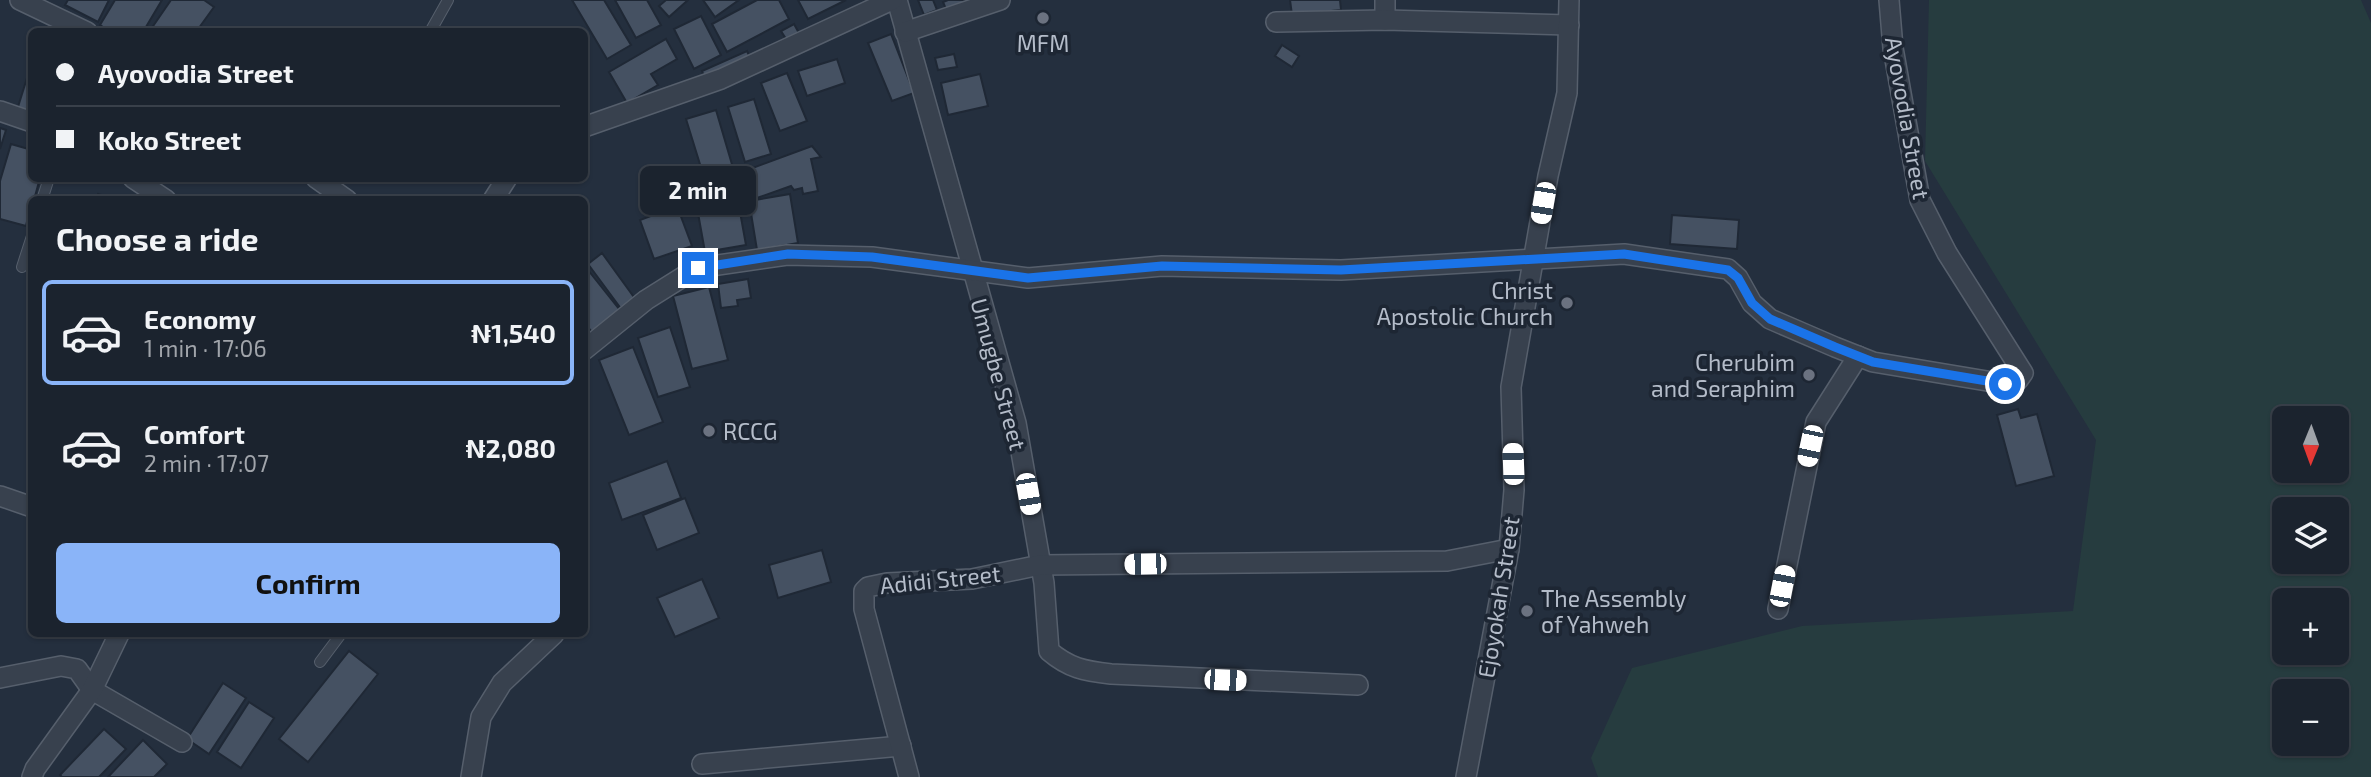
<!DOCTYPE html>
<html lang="en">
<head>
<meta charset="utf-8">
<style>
  body { margin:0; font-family:"Exo 2",sans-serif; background:#282f3a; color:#f1f3f6; height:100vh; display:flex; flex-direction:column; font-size:26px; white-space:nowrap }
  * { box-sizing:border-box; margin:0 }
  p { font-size:23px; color:#a0a4aa }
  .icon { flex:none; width:38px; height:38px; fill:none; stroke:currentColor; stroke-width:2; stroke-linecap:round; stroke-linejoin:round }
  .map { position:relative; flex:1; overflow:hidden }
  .drawer { position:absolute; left:28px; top:196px; width:560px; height:441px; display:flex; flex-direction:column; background:#1b232e; border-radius:10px; box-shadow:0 2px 5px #0004,0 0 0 2px #39404a }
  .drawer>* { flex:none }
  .banner { position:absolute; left:28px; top:28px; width:560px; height:154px; border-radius:10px; box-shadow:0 2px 5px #0004,0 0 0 2px #39404a; display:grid; align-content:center; height:154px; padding:0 28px; background:#1b232e }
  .needle { width:46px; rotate:181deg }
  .buttons { position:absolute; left:2272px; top:406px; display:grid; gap:14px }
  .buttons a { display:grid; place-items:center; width:77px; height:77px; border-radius:10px; background:#1b232e; box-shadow:0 2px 5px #0004,0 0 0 2px #39404a; font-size:35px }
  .end { position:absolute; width:32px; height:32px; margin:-16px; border:9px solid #1a73e8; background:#fff; box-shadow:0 0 0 4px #fff }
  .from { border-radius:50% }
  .bubble { position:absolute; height:49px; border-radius:10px; background:#1b232e; box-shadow:0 2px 5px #0004,0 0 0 2px #39404a; font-size:23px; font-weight:700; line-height:49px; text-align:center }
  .car { position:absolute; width:21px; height:42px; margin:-21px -10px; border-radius:9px; box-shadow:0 0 5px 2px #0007; background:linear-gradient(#fff 24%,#345 0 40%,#fff 0 76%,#345 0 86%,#fff 0) }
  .banner b { display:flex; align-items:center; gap:24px; height:66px; font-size:26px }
  .banner b+b { border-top:2px solid #39404a }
  .banner i { width:18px; height:18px; background:#f1f3f6 }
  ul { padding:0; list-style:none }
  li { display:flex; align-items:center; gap:21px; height:105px; margin:0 14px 10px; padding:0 14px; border:4px solid transparent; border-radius:10px }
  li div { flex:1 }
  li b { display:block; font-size:26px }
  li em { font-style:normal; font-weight:700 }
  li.active { border-color:#8ab4f8 }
  li>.icon { width:63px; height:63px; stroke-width:1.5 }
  h2 { padding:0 28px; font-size:32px; line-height:84px }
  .cta { display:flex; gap:14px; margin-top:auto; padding:14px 28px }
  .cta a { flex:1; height:80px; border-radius:10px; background:#8ab4f8; color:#111; font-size:28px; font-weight:700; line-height:80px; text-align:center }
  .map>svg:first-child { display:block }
  .green { fill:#263c3f; fill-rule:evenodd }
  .building { fill:#455162; stroke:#1f2835; stroke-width:2 }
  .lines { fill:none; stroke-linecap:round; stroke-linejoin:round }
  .service-casing { stroke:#565f6c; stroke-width:12 }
  .minor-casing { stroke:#565f6c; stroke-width:22 }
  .service { stroke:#38414e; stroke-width:10 }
  .minor { stroke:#38414e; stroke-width:19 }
  .route { stroke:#1a73e8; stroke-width:9 }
  .worship-dot { fill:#6b7280; stroke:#1d2633; stroke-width:2.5 }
  .labels { text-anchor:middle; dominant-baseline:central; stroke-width:7; stroke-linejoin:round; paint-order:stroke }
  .poi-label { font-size:23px; fill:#b4bcc9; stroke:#1d2633; text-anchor:end }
  .street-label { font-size:23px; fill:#b4bcc9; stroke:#1d2633 }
</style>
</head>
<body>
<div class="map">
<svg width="2371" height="777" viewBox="0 0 2371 777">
  <rect width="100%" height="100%" fill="#242f3e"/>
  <path class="green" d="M1929,0H2361L2371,23V777H1598L1591,758L1632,668L1802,626L2073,611L2096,440L1925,161ZM2284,418H2336V471H2284ZM2284,509H2336V562H2284ZM2284,600H2336V653H2284ZM2284,691H2336V744H2284Z"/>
  <g class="building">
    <polygon points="68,0 109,0 98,22 65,5"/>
    <polygon points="115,0 162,0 143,32 111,32 100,25"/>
    <polygon points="171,0 204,0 214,7 196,32 149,32"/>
    <polygon points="572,0 604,0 631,45 607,59"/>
    <polygon points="615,0 647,0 661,25 636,38"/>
    <polygon points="666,0 688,0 669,17 659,6"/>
    <polygon points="703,0 739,0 715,17"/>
    <polygon points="757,0 779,0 789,19 727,52 712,24"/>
    <polygon points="798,0 846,0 808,19"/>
    <polygon points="918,0 933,0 937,10 924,15"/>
    <polygon points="948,0 977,0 948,14 943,2"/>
    <polygon points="1290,0 1340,0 1341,10 1292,15"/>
    <polygon points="701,16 721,55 694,69 674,29"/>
    <polygon points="794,24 800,35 788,42 781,31"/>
    <polygon points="891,34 914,93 892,101 868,43"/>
    <polygon points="666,39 677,59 651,74 658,85 627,103 609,72"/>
    <polygon points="1282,45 1299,56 1292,67 1275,56"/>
    <polygon points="747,51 751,60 706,81 702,71"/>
    <polygon points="954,54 957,67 938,70 935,58"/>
    <polygon points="837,59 845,83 807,96 798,71"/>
    <polygon points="787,73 807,121 780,131 761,83"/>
    <polygon points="980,74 988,106 948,115 941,83"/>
    <polygon points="27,78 32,80 32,115 17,110"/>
    <polygon points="754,99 771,154 745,162 728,107"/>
    <polygon points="716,110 736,178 707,187 686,119"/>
    <polygon points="0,128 6,130 0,149"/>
    <polygon points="11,144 32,150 32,178 40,178 34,200 32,200 26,226 0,219 0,181"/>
    <polygon points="812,146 821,157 811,159 818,191 803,194 802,188 794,190 791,186 757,198 754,193 748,195 739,173"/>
    <polygon points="98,194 117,200 96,200"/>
    <polygon points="790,194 798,243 757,250 749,201"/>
    <polygon points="737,195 746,245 705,252 696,202"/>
    <polygon points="677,206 692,246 654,259 640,220"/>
    <polygon points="1672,215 1739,220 1737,249 1670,244"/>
    <polygon points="602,253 636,300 622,310 588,264"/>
    <polygon points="584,265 623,314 595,336 584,322"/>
    <polygon points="748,279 751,298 737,300 738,306 721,308 718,284"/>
    <polygon points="709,287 728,360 692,369 673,296"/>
    <polygon points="670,327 690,387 658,397 638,338"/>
    <polygon points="633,347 663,422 629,435 599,360"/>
    <polygon points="2018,409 2021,418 2037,414 2054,476 2016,486 1997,415"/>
    <polygon points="667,461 681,498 622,520 609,483"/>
    <polygon points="685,498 699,533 657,550 643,515"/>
    <polygon points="822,550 831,582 778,598 769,565"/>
    <polygon points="702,579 719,618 675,637 657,598"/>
    <polygon points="349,651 378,674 308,762 279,739"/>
    <polygon points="223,683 246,698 209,754 187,739"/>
    <polygon points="249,702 274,718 241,768 217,752"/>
    <polygon points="104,729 126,749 99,777 62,777 60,775"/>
    <polygon points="143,740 167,764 154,777 108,777"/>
  </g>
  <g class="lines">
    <defs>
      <g id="service">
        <polyline points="430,32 448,0"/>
        <polyline points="42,200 49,178"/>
        <polyline points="22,267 32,236"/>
        <polyline points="320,662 341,634"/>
      </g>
      <g id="minor">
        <polyline points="20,0 87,32"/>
        <path d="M897,0L1016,423L1044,583L1049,651C1069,668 1084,671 1111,674L1358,685"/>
        <polyline points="1385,0 1385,20"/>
        <polyline points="1276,22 1385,20 1569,25"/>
        <polyline points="905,32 1000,0"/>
        <polyline points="0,111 32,122"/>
        <polyline points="584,127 721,79 892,0"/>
        <polyline points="133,178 166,200"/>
        <polyline points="316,178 347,200"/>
        <polyline points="493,200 507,178"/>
        <polyline points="584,350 646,300 697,268 787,255 872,257 1028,278 1162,266 1341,270 1624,254 1728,269 1738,278 1752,303 1770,319 1835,347 1873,362 2005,384 2018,380 2023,373 1947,253 1920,200 1893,48 1889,0"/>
        <polyline points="0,496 32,507"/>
        <polyline points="1778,609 1816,422 1858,356"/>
        <polyline points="0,678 61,666 77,669 92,690 182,742"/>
        <polyline points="702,764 901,746"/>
        <polyline points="32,777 35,769 92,690 119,634"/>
        <polyline points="471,777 481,717 502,683 554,634"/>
        <polyline points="909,777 864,609 864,591 868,587 887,583 972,579 1040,565 1447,561 1509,549"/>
        <polyline points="1466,777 1509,549 1514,490 1511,387 1548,176 1567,93 1569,0"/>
      </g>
    </defs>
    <use href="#service" class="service-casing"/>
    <use href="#minor" class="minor-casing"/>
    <use href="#service" class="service"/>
    <use href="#minor" class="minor"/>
  </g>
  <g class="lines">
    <polyline class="route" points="698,268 788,254 872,257 1028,278 1162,266 1341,270 1624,254 1728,270 1738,278 1752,303 1770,319 1835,347 1873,362 2005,384"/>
  </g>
  <g class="worship-dot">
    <circle cx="1043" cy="18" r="7"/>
    <circle cx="1567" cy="303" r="7"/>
    <circle cx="1809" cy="375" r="7"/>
    <circle cx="709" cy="431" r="7"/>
    <circle cx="1527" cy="611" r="7"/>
  </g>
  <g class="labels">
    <g class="poi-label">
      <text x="1043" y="43" text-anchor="middle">MFM</text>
      <text x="1553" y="290">Christ<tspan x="1553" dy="26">Apostolic Church</tspan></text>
      <text x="1795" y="362">Cherubim<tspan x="1795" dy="26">and Seraphim</tspan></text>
      <text x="723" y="431" text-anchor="start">RCCG</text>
      <text x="1541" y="598" text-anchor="start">The Assembly<tspan x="1541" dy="26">of Yahweh</tspan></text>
    </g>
    <g class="street-label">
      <text transform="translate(1908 118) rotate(80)">Ayovodia Street</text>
      <text transform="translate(999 374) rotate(75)">Umugbe Street</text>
      <text transform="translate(940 579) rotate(-6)">Adidi Street</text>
      <text transform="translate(1498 597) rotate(-81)">Ejoyokah Street</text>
    </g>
  </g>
</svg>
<div class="buttons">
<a><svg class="needle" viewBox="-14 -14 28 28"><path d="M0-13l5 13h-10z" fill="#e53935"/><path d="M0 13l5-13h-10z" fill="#a0a4aa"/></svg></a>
<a><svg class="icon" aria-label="layers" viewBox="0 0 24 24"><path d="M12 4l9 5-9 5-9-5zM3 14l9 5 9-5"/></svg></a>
<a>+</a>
<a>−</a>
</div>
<i class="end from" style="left:2005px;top:384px"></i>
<i class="end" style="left:698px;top:268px"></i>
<div class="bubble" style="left:640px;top:166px;width:116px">2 min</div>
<i class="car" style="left:1543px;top:203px;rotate:190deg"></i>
<i class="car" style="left:1810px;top:446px;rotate:192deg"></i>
<i class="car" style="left:1513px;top:464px;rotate:358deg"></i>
<i class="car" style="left:1028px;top:494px;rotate:170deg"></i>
<i class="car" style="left:1145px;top:564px;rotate:269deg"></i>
<i class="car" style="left:1782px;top:586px;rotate:11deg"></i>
<i class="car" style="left:1225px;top:680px;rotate:92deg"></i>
<div class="banner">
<b><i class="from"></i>Ayovodia Street</b>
<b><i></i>Koko Street</b>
</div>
<section class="drawer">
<h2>Choose a ride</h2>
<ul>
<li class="active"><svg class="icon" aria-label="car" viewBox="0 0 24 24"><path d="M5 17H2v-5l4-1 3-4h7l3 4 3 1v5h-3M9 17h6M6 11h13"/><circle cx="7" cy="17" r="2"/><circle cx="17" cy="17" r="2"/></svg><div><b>Economy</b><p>1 min · 17:06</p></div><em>₦1,540</em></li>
<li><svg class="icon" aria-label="car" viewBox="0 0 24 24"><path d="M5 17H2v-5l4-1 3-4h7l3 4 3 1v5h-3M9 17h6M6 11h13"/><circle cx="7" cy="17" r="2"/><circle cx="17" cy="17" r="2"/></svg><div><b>Comfort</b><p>2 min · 17:07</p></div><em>₦2,080</em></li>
</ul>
<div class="cta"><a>Confirm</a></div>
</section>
</div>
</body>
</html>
